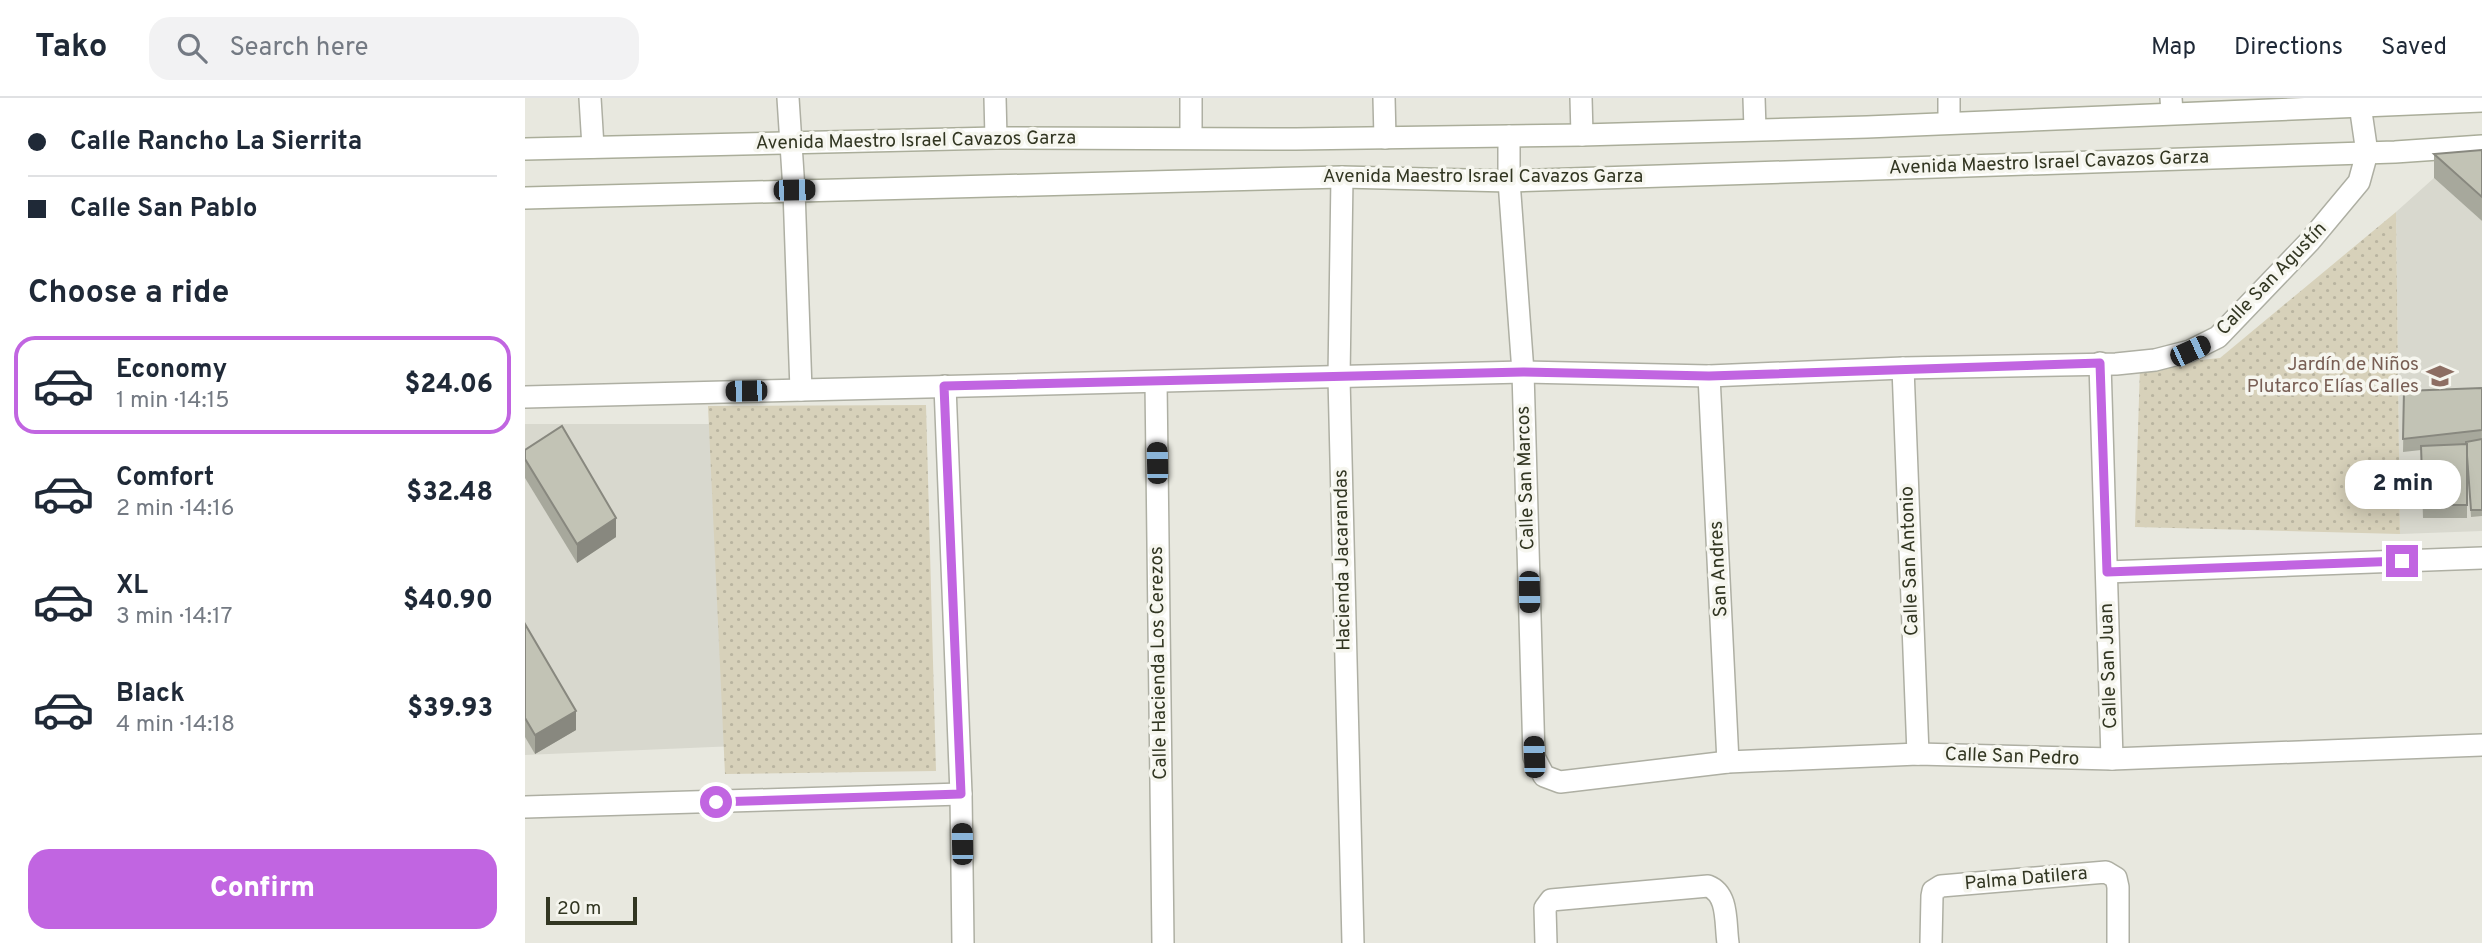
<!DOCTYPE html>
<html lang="en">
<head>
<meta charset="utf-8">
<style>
  body { margin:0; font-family:Overpass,sans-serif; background:#f2f2f3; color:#1f2937; height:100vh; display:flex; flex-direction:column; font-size:26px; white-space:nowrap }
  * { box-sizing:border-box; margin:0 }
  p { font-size:23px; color:#747a83 }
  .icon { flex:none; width:38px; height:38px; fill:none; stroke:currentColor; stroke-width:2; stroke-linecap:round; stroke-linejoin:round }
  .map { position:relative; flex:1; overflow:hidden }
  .details { display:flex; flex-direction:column; background:#fff; width:525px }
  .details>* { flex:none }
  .top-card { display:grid; align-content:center; height:154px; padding:0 28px; background:#fff }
  .scale { position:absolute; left:21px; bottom:18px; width:91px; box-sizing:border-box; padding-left:7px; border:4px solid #323622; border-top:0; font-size:19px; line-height:24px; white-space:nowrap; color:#323622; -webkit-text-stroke:5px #f6f6ef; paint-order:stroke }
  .end { position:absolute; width:32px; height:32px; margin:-16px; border:9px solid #c165e1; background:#fff; box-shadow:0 0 0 4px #fff }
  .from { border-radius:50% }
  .bubble { position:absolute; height:49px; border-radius:21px; background:#fff; box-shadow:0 4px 18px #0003; font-size:23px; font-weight:800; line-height:49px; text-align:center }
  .car { position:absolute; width:21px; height:42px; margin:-21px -10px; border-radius:9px; box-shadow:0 0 5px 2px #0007; background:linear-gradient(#222 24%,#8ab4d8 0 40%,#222 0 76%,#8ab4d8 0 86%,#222 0) }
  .top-card b { display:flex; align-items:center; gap:24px; height:66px; font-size:26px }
  .top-card b+b { border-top:2px solid #e0e1e3 }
  .top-card i { width:18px; height:18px; background:#1f2937 }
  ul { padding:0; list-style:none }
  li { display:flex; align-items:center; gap:21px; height:98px; margin:0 14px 10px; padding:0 14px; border:4px solid transparent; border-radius:21px }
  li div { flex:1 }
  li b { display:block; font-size:26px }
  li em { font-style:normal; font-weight:800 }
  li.on { border-color:#c165e1 }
  li>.icon { width:63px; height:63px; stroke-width:1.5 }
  h2 { padding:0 28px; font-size:32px; line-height:84px }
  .action { display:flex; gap:14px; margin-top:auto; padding:14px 28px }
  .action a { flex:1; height:80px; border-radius:21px; background:#c165e1; color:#fff; font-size:28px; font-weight:800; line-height:80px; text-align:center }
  header { display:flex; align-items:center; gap:42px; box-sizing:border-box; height:98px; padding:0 35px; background:#fff; border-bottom:2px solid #e0e1e3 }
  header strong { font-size:33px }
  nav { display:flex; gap:38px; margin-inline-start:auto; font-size:24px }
  .search { width:490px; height:63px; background:#f2f2f3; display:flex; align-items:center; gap:18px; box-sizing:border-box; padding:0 24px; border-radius:21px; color:#747a83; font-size:26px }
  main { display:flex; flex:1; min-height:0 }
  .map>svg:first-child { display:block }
  .built { fill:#d8d8ce }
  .park { fill:url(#park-dots) }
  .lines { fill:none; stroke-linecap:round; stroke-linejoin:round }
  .street-casing { stroke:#aeafa3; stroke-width:24 }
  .secondary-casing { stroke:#aaad9a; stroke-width:24 }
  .street { stroke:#fff; stroke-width:21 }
  .secondary { stroke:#fff; stroke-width:21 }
  .wall { fill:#a7a89c }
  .shaded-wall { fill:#88887f }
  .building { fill:#c2c3b5; stroke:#88887f; stroke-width:2 }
  .route { stroke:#c165e1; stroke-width:9 }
  .labels { text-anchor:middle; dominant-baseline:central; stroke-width:7; stroke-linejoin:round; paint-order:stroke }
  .street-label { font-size:19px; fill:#323622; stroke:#f6f6ef }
  .education-label { font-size:19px; fill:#785e54; stroke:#f6f6ef; text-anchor:end }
</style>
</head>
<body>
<header>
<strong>Tako</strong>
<div class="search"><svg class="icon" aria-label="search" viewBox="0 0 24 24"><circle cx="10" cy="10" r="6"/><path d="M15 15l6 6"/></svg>Search here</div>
<nav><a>Map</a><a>Directions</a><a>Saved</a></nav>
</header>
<main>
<section class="details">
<div class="top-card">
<b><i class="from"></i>Calle Rancho La Sierrita</b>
<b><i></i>Calle San Pablo</b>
</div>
<h2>Choose a ride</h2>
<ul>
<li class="on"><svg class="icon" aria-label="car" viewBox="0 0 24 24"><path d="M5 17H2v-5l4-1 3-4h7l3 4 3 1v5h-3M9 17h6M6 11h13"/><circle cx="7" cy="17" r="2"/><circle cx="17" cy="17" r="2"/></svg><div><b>Economy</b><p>1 min · 14:15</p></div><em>$24.06</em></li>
<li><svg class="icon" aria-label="car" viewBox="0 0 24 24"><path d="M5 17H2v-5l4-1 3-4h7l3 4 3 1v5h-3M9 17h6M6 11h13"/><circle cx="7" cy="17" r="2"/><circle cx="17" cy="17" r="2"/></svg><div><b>Comfort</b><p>2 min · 14:16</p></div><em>$32.48</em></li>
<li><svg class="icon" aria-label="car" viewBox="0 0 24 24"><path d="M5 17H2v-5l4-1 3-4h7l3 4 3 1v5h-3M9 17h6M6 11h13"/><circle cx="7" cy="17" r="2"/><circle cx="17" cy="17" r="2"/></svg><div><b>XL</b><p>3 min · 14:17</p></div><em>$40.90</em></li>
<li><svg class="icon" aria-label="car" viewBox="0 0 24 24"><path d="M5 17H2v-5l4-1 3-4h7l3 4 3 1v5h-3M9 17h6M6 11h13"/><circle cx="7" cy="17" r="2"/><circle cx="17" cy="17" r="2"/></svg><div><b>Black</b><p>4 min · 14:18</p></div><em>$39.93</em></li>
</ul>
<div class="action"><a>Confirm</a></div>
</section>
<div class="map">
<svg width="1957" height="845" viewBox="0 0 1957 845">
  <defs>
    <pattern id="park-dots" width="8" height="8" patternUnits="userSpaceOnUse" patternTransform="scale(1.75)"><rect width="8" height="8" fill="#d7d1ba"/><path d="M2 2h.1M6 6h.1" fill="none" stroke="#b9b4a0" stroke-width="1.8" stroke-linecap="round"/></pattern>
  </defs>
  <rect width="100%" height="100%" fill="#e8e8df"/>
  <g class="built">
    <polygon points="1909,80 1957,123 1957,433 1875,436 1871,114"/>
    <polygon points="0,326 200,326 211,648 0,657"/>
  </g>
  <g class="park">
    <polygon points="1871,114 1875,436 1610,429 1615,268 1695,260"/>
    <polygon points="401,307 411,673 200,676 183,308"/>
  </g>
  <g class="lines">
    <defs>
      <g id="street">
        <polyline points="65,0 68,49"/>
        <polyline points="263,0 269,92 276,292"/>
        <polyline points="470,0 471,40"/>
        <polyline points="666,0 666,40"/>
        <polyline points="859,0 860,40"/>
        <polyline points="1056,0 1057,37"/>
        <polyline points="1229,0 1230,31"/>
        <polyline points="1646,0 1647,15"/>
        <polyline points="1424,24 1424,0"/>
        <polyline points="984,38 984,83 998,274 1009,659 1019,678 1035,684 1203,664 1393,656 1587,661 1957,647"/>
        <polyline points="817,79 814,280 828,845"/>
        <polyline points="1575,265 1587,661"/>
        <polyline points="1378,270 1393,656"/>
        <polyline points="1184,278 1203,664"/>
        <polyline points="631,284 638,845"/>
        <polyline points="420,288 436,696 438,845"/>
        <polyline points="0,299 998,274 1184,278 1378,270 1591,266 1630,262 1665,253 1693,239 1784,144 1834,84 1842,55 1834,0"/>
        <polyline points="1582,474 1957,460"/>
        <polyline points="0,709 436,696"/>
        <path d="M1021,845L1020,810L1026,802L1183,788C1204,796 1200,825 1203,845"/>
        <polyline points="1406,845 1407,798 1408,793 1416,788 1581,774 1591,780 1593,789 1593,845"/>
      </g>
      <g id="secondary">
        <polyline points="0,51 471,40 771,41 1057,37 1342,29 1957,3"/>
        <polyline points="0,100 817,79 984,83 1870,54 1957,48"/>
      </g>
    </defs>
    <use href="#street" class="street-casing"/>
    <use href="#secondary" class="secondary-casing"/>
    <use href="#street" class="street"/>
    <use href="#secondary" class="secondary"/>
  </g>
  <g class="wall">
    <polygon points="1957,52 1957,123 1909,80 1909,56"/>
    <polygon points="1957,290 1957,418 1946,419 1942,357 1942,420 1898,420 1896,352 1878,354 1879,293"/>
    <polygon points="0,352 91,439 52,465 0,380"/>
    <polygon points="0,526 51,632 10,656 0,639"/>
  </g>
  <g class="shaded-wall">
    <polygon points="91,420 91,439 52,465 52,446"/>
    <polygon points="51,613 51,632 10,656 10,637"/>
  </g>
  <g class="building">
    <polygon points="1957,52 1957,99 1909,56"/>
    <polygon points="1957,290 1957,332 1878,341 1879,293"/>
    <polygon points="37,328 91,420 52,446 0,361 0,352"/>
    <polygon points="1957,341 1957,412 1946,412 1941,344"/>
    <polygon points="1942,346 1942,407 1898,407 1896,348"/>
    <polygon points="0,526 51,613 10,637 0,620"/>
  </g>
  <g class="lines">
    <polyline class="route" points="191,704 436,696 419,288 998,274 1184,278 1575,265 1582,474 1877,463"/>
  </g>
  <defs>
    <symbol id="school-bare" viewBox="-9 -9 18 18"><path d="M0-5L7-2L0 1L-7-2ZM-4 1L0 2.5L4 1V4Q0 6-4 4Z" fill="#8d6e63" stroke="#f6f6ef" stroke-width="2.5" paint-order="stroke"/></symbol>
  </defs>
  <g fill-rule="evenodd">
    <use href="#school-bare" x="1896" y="259" width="38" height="38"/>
  </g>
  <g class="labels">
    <g class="street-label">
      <text transform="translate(391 43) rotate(-1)">Avenida Maestro Israel Cavazos Garza</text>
      <text transform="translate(1524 65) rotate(-2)">Avenida Maestro Israel Cavazos Garza</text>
      <text x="958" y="79">Avenida Maestro Israel Cavazos Garza</text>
      <text transform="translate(1747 181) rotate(-46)">Calle San Agustín</text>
      <text transform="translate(1001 380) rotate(-92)">Calle San Marcos</text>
      <text transform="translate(818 462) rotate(-91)">Hacienda Jacarandas</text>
      <text transform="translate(1385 463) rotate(-92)">Calle San Antonio</text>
      <text transform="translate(1194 471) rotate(-93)">San Andres</text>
      <text transform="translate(634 565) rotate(-91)">Calle Hacienda Los Cerezos</text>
      <text transform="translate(1584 568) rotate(-92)">Calle San Juan</text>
      <text transform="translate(1487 659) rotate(2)">Calle San Pedro</text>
      <text transform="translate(1501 781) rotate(-5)">Palma Datilera</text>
    </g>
    <g class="education-label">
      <text x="1894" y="267">Jardín de Niños<tspan x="1894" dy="22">Plutarco Elías Calles</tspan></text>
    </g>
  </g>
</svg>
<div class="scale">20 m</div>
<i class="end from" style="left:191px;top:704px"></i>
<i class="end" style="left:1877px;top:463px"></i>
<div class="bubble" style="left:1820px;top:362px;width:116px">2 min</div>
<i class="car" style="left:269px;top:92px;rotate:89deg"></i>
<i class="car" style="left:1665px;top:253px;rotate:65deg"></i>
<i class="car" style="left:221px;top:293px;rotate:269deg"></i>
<i class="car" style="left:632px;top:365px;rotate:359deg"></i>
<i class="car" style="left:1004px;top:494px;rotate:179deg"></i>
<i class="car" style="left:1009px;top:659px;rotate:358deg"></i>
<i class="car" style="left:437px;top:746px;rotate:359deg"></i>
</div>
</main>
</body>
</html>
